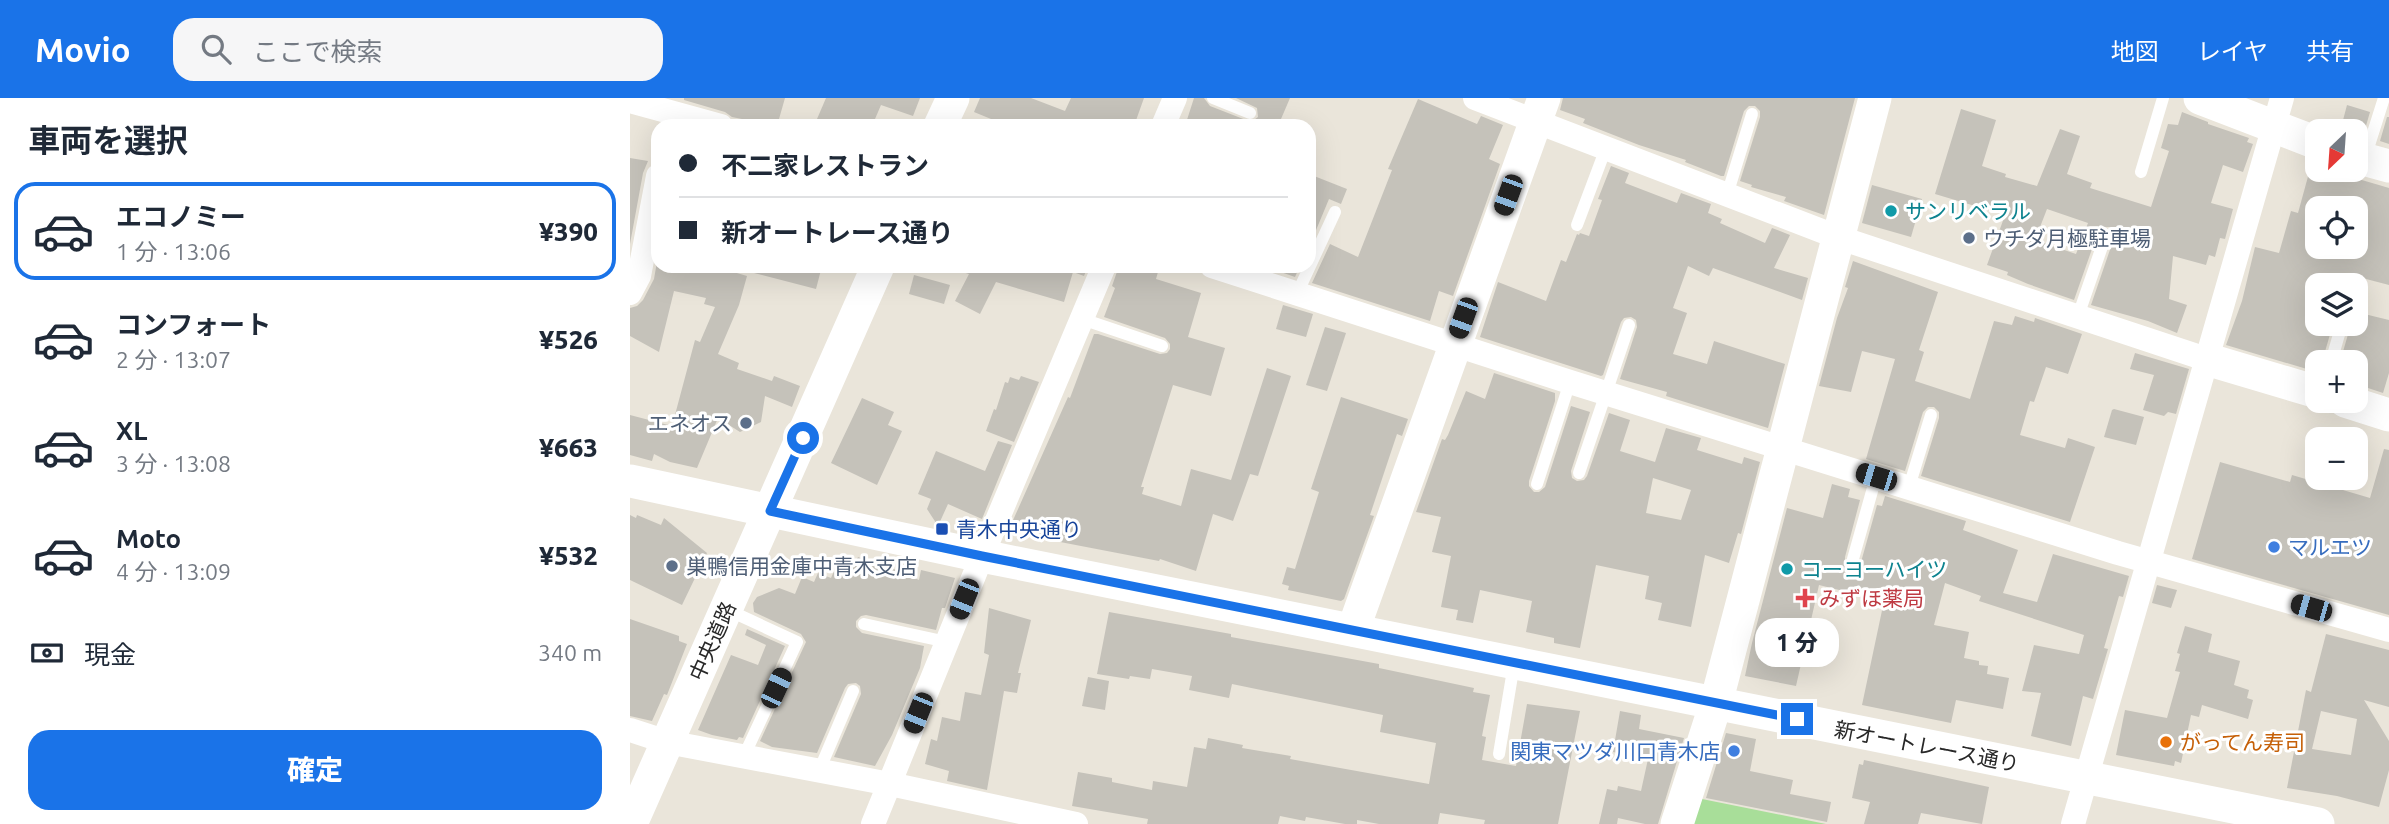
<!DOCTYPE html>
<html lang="ja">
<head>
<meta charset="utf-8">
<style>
  body { margin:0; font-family:Ubuntu,"Noto Sans JP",sans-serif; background:#f6f6f7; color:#1f2937; height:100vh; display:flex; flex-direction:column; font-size:26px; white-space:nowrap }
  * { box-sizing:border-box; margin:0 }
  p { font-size:23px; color:#747a83 }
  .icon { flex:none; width:38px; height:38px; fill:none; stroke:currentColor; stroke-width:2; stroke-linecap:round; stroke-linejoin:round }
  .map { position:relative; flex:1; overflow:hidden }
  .drawer { display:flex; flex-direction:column; background:#fff; width:630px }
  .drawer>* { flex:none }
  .guide { position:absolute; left:21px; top:21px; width:665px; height:154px; border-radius:21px; box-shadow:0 7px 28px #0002; display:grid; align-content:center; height:154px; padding:0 28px; background:#fff }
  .needle { width:46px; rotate:205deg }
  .buttons { position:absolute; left:1675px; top:21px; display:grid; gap:14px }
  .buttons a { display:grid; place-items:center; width:63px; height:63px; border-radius:14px; background:#fff; box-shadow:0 7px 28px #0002; font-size:35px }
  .end { position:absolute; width:32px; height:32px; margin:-16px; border:9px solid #1a73e8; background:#fff; box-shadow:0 0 0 4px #fff }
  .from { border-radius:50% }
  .bubble { position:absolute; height:49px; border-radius:21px; background:#fff; box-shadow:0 7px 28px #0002; font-size:23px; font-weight:800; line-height:49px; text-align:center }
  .car { position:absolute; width:21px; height:42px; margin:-21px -10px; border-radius:9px; box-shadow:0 0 5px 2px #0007; background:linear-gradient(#222 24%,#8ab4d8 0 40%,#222 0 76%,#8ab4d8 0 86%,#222 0) }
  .guide b { display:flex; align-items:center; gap:24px; height:66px; font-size:26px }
  .guide b+b { border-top:2px solid #e0e1e3 }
  .guide i { width:18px; height:18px; background:#1f2937 }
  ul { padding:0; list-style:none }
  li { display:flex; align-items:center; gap:21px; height:98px; margin:0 14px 10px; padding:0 14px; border:4px solid transparent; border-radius:21px }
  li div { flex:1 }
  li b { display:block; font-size:26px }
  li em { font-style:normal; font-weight:800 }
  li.active { border-color:#1a73e8 }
  li>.icon { width:63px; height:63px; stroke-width:1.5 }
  h2 { padding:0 28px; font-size:32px; line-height:84px }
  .pay { display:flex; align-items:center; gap:18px; height:77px; padding:0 28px; font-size:26px }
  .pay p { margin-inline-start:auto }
  .primary-button { display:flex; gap:14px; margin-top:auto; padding:14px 28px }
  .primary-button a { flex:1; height:80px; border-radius:21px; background:#1a73e8; color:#fff; font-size:28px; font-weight:800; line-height:80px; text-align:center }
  header { display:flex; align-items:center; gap:42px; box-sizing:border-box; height:98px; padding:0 35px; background:#1a73e8; color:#fff }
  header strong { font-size:33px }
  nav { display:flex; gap:38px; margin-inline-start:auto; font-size:24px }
  .search { width:490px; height:63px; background:#f6f6f7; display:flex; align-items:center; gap:18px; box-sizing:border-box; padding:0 24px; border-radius:21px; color:#747a83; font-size:26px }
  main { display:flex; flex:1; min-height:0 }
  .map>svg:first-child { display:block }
  .green { fill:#a8de99 }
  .building { fill:#c5c2ba; fill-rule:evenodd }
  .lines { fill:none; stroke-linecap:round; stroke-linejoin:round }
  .lane { stroke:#fff; stroke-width:12 }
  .street { stroke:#fff; stroke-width:24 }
  .secondary { stroke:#fff; stroke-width:33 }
  .route { stroke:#1a73e8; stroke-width:9 }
  .culture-dot { fill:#0f9aa8; stroke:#fff; stroke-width:2.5 }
  .service-dot { fill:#5c6f8a; stroke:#fff; stroke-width:2.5 }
  .transit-dot { fill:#1a4fb4; stroke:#fff; stroke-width:2.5 }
  .shop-dot { fill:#3f7fe0; stroke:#fff; stroke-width:2.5 }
  .health-dot { fill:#e0444e; stroke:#fff; stroke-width:2.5 }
  .food-dot { fill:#e8710a; stroke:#fff; stroke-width:2.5 }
  .labels { text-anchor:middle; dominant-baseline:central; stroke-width:6; stroke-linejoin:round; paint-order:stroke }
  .culture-label { font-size:21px; fill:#0d838f; stroke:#fff; text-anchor:start }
  .service-label { font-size:21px; fill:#4e5e75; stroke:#fff; text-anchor:start }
  .transit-label { font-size:21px; fill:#164399; stroke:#fff; text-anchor:start }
  .shop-label { font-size:21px; fill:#366cbe; stroke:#fff; text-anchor:start }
  .health-label { font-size:21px; fill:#be3a42; stroke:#fff; text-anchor:start }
  .street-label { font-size:21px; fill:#282828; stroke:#fff }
  .food-label { font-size:21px; fill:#c56008; stroke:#fff; text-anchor:start }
</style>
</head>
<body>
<header>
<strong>Movio</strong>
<div class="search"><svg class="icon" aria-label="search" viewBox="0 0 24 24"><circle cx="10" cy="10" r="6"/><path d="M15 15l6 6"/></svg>ここで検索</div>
<nav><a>地図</a><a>レイヤ</a><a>共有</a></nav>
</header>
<main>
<section class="drawer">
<h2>車両を選択</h2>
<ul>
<li class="active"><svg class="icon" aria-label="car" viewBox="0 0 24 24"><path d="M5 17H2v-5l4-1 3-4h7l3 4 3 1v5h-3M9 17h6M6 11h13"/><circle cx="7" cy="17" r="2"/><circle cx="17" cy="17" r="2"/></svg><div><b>エコノミー</b><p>1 分 · 13:06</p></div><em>¥390</em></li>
<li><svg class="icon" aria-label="car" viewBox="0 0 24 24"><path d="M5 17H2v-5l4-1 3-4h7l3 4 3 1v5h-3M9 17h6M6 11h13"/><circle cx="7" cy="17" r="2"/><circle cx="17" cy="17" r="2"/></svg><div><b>コンフォート</b><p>2 分 · 13:07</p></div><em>¥526</em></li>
<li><svg class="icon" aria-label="car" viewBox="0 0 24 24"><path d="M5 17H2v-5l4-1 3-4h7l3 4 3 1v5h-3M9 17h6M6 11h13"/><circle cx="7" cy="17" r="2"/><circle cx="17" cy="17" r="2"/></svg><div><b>XL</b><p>3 分 · 13:08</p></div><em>¥663</em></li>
<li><svg class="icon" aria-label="car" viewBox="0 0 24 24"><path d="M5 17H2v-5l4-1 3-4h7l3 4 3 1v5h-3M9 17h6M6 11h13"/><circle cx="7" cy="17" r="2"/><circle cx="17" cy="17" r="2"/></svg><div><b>Moto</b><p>4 分 · 13:09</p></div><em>¥532</em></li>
</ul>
<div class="pay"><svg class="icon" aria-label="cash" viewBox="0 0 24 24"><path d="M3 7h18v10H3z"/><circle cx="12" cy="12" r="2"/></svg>現金<p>340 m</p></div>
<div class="primary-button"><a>確定</a></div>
</section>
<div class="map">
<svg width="1759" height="726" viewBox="0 0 1759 726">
  <rect width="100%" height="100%" fill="#eae5da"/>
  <polygon class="green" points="1072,701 1196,726 1063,726"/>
  <g class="building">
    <polygon points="54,0 155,0 147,28 102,19 95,14 54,2"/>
    <polygon points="196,0 290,0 283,18 251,7 242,28 184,28"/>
    <polygon points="350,0 401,0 435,13 441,0 514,0 504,28 378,28 344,14"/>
    <polygon points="564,0 574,0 580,8 621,24 628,19 627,10 606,0 660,0 648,28 555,28"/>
    <polygon points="933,0 1225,0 1194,117 1154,103 1156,99 1121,89 1122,87 1110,83 1130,19 1130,13 1125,8 1119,8 1114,13 1094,78 1091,78 1055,64 1056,62 1009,47 953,25 955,21 930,12"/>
    <polygon points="788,1 847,26 851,18 873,27 859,61 870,66 823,198 809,193 800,223 682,185 700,146 728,159 762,72 758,71"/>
    <polygon points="1717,7 1740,14 1733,38 1726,36 1726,33 1716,33 1717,28 1712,26"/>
    <path d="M1331,11L1366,22L1352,68L1376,76L1375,79L1407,88L1430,31L1450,38L1437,76L1462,85L1460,90L1521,109L1539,53L1531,50L1538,26L1548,27L1552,14L1578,24V26L1619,40L1617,44L1623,46L1613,74L1593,67L1581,105L1603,111L1595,141L1590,140L1585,159L1579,157L1576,167L1543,158L1539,201L1557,207L1547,235L1518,223L1461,207L1484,140V135L1479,129H1474L1468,134L1444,202L1398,186L1377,177L1378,174L1357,167L1375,117L1305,96ZM1417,111L1458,125L1446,156L1405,142Z"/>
    <polygon points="1757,19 1759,19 1759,46 1750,43"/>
    <polygon points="0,60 18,63 13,75 0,146"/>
    <path d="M1682,64L1687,65V72H1698L1759,90V187L1721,177L1717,187H1687V226H1703L1692,264H1687V274L1596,247L1612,203L1625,149L1649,155L1661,113L1668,115ZM1687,110H1726V149H1687Z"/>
    <polygon points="981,68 999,75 995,85 1047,105 1051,95 1081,106 1078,115 1092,121 1090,125 1135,145 1142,130 1160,137 1144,170 1178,180 1172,202 1083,170 1079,178 1058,168 1043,210 1057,215 1043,256 1077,266 1084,243 1155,266 1138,330 1036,298 1037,294 990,281 1007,229 1006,222 1001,219 994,220 991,224 973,277 971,278 850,239 868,184 916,203 931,162 936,164 947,136 949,137 950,135 959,138 972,102 968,101"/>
    <polygon points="679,76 717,91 711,106 699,101 679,149"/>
    <polygon points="1242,87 1292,101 1281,139 1232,125"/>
    <polygon points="28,158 28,168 83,168 117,178 109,207 88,256 109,265 107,271 142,283 144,278 170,288 162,309 135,298 131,324 110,334 88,320 67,370 40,364 24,356 22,363 0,357 0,317 42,328 65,242 70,244 85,209 74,206 76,200 44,193 29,254 0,238 0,210 7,208 13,202 24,181"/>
    <polygon points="1223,163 1308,194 1289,252 1294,254 1285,283 1340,301 1364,223 1382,227 1385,218 1404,224 1405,220 1452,236 1438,276 1416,269 1404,304 1400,303 1390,337 1435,350 1438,340 1465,349 1440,424 1291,378 1309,320 1309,314 1304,309 1298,309 1293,314 1275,373 1236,361 1265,261 1232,253 1221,294 1189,288 1207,220 1218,190 1215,189"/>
    <polygon points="121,168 192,168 186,191 120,174"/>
    <polygon points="329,168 458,168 454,178 443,174 434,204 366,184 350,216 325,203 339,176 329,173"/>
    <polygon points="489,168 511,168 528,174 526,181 571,195 558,239 595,250 581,298 543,287 511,389 514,389 512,396 551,408 561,371 601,382 637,270 661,278 628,378 620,376 603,423 583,416 566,473 530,461 529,463 384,435 380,429 438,299 440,300 464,236 468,236 530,256 537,255 540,251 540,246 535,240 474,219 485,190 482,188"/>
    <polygon points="634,168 670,168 665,179"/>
    <polygon points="284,177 320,187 314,206 279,196"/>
    <polygon points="653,207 683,216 676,239 646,231"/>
    <polygon points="1726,214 1759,222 1759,275 1753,295 1726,286 1726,264 1710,264 1721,226 1726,226"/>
    <polygon points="695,229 716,235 697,293 676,287"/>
    <polygon points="1505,255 1559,271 1546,316 1538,314 1534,318 1513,312 1524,277 1500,271"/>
    <path d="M864,275L925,295V303L899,383V388L904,394H909L915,389L941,308L960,314L941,373L942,380L947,383L954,382L957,378L979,315L1000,322L990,353L1025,364L1036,330L1071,340L1067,352L1112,366L1114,359L1130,364L1111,436L1108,435L1099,465L1075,457L1061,529L1028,522L1032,505L1015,501L1019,478L966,467L950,550L924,545V540L896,534L902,503L850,492L843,525L826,522L828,512L811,509L821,458L802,454L811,419L786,414L812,341L815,342L818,337L836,293L855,301ZM1023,380L1061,392L1051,422L1016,415Z"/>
    <polygon points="391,278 409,284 384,344 356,333 364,311 366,312 375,284 378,285 380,279 389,282"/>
    <polygon points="711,299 778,321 772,338 767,336 740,417 744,418 714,501 711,503 658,492 659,488 652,486 657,469 665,471 689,394 681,391"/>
    <polygon points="232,300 264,314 258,327 272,333 247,387 201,365"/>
    <polygon points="1484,311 1514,319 1506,347 1474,339 1482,312"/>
    <polygon points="368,343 382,347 352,421 318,406 308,428 297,411 301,401 288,396 306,353 355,373"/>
    <polygon points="1754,351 1759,352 1759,517 1562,461 1590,364 1660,384 1662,377 1740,400"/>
    <polygon points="1202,386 1220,391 1218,399 1230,402 1215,459 1215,464 1220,469 1226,469 1231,464 1247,407 1252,408 1255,398 1336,423 1333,432 1388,452 1373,495 1407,504 1423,456 1499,478 1493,499 1489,498 1474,550 1478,551 1463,601 1453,598 1441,648 1401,638 1411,595 1392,593 1404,547 1449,556 1454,537 1349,503 1351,498 1315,485 1304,527 1339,534 1334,560 1349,563 1349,567 1358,568 1357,576 1379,580 1373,611 1326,602 1321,625 1232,607 1254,503 1189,487 1166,588 1115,578 1122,545 1157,410 1193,420"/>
    <polygon points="0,417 6,420 7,417 31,427 34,420 77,455 52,507 0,482"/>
    <polygon points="228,459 247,467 248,464 289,482 291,472 325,480 315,510 312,510 306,532 236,517 231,518 226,523 226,529 232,535 294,548 290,570 262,637 245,668 204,659 231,596 230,588 226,585 218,586 215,590 187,655 142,649 130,643 176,544 171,536 124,514 123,505 127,499 149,490 165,496 172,479 184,484 188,475 201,480 208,464 211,466 212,462 224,467"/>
    <polygon points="1527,487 1547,492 1541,510 1522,505"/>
    <polygon points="359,510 401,522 388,575 391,575 387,595 374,593 357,692 317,683 319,673 295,666 301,641 307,643 312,619 330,623 335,594 351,597 359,557 354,555"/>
    <polygon points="479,514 601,536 601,539 749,566 749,570 844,590 843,594 860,597 852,638 856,639 852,662 886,668 897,606 950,613 928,726 854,726 855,722 810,715 808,726 749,726 727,722 727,726 715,726 676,719 675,723 650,718 648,726 517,726 518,721 442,708 448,674 482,680 482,684 522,692 523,683 557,689 564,649 576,651 578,640 613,647 612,650 661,658 660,661 799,686 806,645 750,634 753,617 602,586 599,600 559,592 562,578 522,571 520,581 500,578 499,581 467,576"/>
    <polygon points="0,521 49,538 49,543 57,546 37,597 34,596 22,623 0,618"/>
    <polygon points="1555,528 1582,536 1578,554 1610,563 1604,587 1619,592 1617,600 1623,602 1618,621 1572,607 1569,619 1561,617 1551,665 1545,663 1544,668 1486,657 1495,612 1537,620 1550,574 1545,573 1550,556 1547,555"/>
    <polygon points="117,531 155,548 113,640 109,639 107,642 82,637 68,632 101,557 128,567 136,547 115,537"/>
    <path d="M1696,536L1759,552V609L1734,602L1759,643V672L1749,709L1707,698L1657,690L1676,592L1681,594ZM1691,613L1727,621L1721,657L1682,651Z"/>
    <polygon points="458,579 479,583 475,612 452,608"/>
    <polygon points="990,613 1011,617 1009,631 1054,640 1028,726 1015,726 988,720 987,726 969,726 977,691 987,693 988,688 1011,693 1018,661 983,654"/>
    <polygon points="1096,635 1126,641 1120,673 1163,682 1160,696 1201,704 1197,724 1076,700"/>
    <polygon points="1234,662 1359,689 1352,726 1291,715 1288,726 1234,726 1240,704 1222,700 1229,666 1233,667"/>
  </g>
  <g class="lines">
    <g class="lane">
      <polyline points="583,0 620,15"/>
      <polyline points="1735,60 1754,0"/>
      <polyline points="1511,74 1533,0"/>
      <polyline points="1097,97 1122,16"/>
      <polyline points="947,127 976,50"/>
      <polyline points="667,196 705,114"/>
      <polyline points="1448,218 1476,137"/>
      <polyline points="452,221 532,248"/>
      <polyline points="1701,264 1712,226"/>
      <polyline points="949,375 999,227"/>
      <polyline points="907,386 940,284"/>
      <polyline points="1279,389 1301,317"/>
      <polyline points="1223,461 1246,379"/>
      <polyline points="98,512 167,544 114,658"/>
      <polyline points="234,526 317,544"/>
      <polyline points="869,656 884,566"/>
      <polyline points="189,673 223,593"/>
    </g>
    <g class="street">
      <polyline points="845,0 1210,140 1576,261"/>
      <polyline points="0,3 91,28"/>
      <polyline points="533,28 545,0"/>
      <polyline points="582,168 940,284 1488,455 1759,532"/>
      <polyline points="0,195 9,178 28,78"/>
      <polyline points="0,632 37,644 260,686 446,726"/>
      <polyline points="243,726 352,458 474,168"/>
      <polyline points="1443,726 1652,0"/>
    </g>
    <g class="secondary">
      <polyline points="1570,0 1687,45"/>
      <polyline points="310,28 323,0"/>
      <polyline points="1726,59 1759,68"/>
      <polyline points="1576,261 1687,294"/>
      <polyline points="1715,303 1759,317"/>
      <polyline points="0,383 352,458 1688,726"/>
      <polyline points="723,532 914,0"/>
      <polyline points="1,726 248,168"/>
      <polyline points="1047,726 1086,605 1245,0"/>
    </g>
  </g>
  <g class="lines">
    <polyline class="route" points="173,340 140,413 352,458 1167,621"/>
  </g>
  <g class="culture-dot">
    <circle cx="1261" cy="113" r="7"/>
    <circle cx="1157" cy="471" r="7"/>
  </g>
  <g class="service-dot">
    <circle cx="1339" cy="140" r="7"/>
    <circle cx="116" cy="325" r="7"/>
    <circle cx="42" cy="468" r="7"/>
  </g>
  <rect class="transit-dot" x="305" y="424" width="14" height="14" rx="3.5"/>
  <g class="shop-dot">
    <circle cx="1644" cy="449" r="7"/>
    <circle cx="1104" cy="653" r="7"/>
  </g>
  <path class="health-dot" d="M1171.5 489.5h7v7h7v7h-7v7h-7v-7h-7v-7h7z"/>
  <circle class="food-dot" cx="1536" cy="644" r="7"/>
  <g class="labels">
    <g class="culture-label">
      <text x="1275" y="113">サンリベラル</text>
      <text x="1171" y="471">コーヨーハイツ</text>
    </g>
    <g class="service-label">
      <text x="1353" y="140">ウチダ月極駐車場</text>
      <text x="102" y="325" text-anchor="end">エネオス</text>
      <text x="56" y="468">巣鴨信用金庫中青木支店</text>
    </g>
    <g class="transit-label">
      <text x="326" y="431">青木中央通り</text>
    </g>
    <g class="shop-label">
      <text x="1658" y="449">マルエツ</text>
      <text x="1090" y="653" text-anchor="end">関東マツダ川口青木店</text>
    </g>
    <g class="health-label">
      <text x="1189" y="500">みずほ薬局</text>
    </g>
    <g class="street-label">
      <text transform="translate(82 543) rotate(-66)">中央道路</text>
      <text transform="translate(1297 648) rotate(11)">新オートレース通り</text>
    </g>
    <g class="food-label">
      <text x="1550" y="644">がってん寿司</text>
    </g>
  </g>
</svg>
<div class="buttons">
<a><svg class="needle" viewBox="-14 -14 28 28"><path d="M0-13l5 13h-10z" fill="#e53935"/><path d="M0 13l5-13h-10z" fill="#747a83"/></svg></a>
<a><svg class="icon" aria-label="locate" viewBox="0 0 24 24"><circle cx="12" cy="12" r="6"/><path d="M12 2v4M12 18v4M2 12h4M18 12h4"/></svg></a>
<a><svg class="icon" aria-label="layers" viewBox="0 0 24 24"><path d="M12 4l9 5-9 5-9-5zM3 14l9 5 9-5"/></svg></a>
<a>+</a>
<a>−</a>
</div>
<i class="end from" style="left:173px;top:340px"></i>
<i class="end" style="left:1167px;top:621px"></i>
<div class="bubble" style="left:1125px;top:520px;width:84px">1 分</div>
<i class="car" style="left:878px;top:97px;rotate:200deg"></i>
<i class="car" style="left:833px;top:220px;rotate:200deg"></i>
<i class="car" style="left:1246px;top:379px;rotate:287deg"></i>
<i class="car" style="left:334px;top:501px;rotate:202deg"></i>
<i class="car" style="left:1681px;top:510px;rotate:286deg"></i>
<i class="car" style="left:146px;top:590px;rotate:25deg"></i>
<i class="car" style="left:288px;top:615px;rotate:202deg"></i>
<div class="guide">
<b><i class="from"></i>不二家レストラン</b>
<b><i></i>新オートレース通り</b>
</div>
</div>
</main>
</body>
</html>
